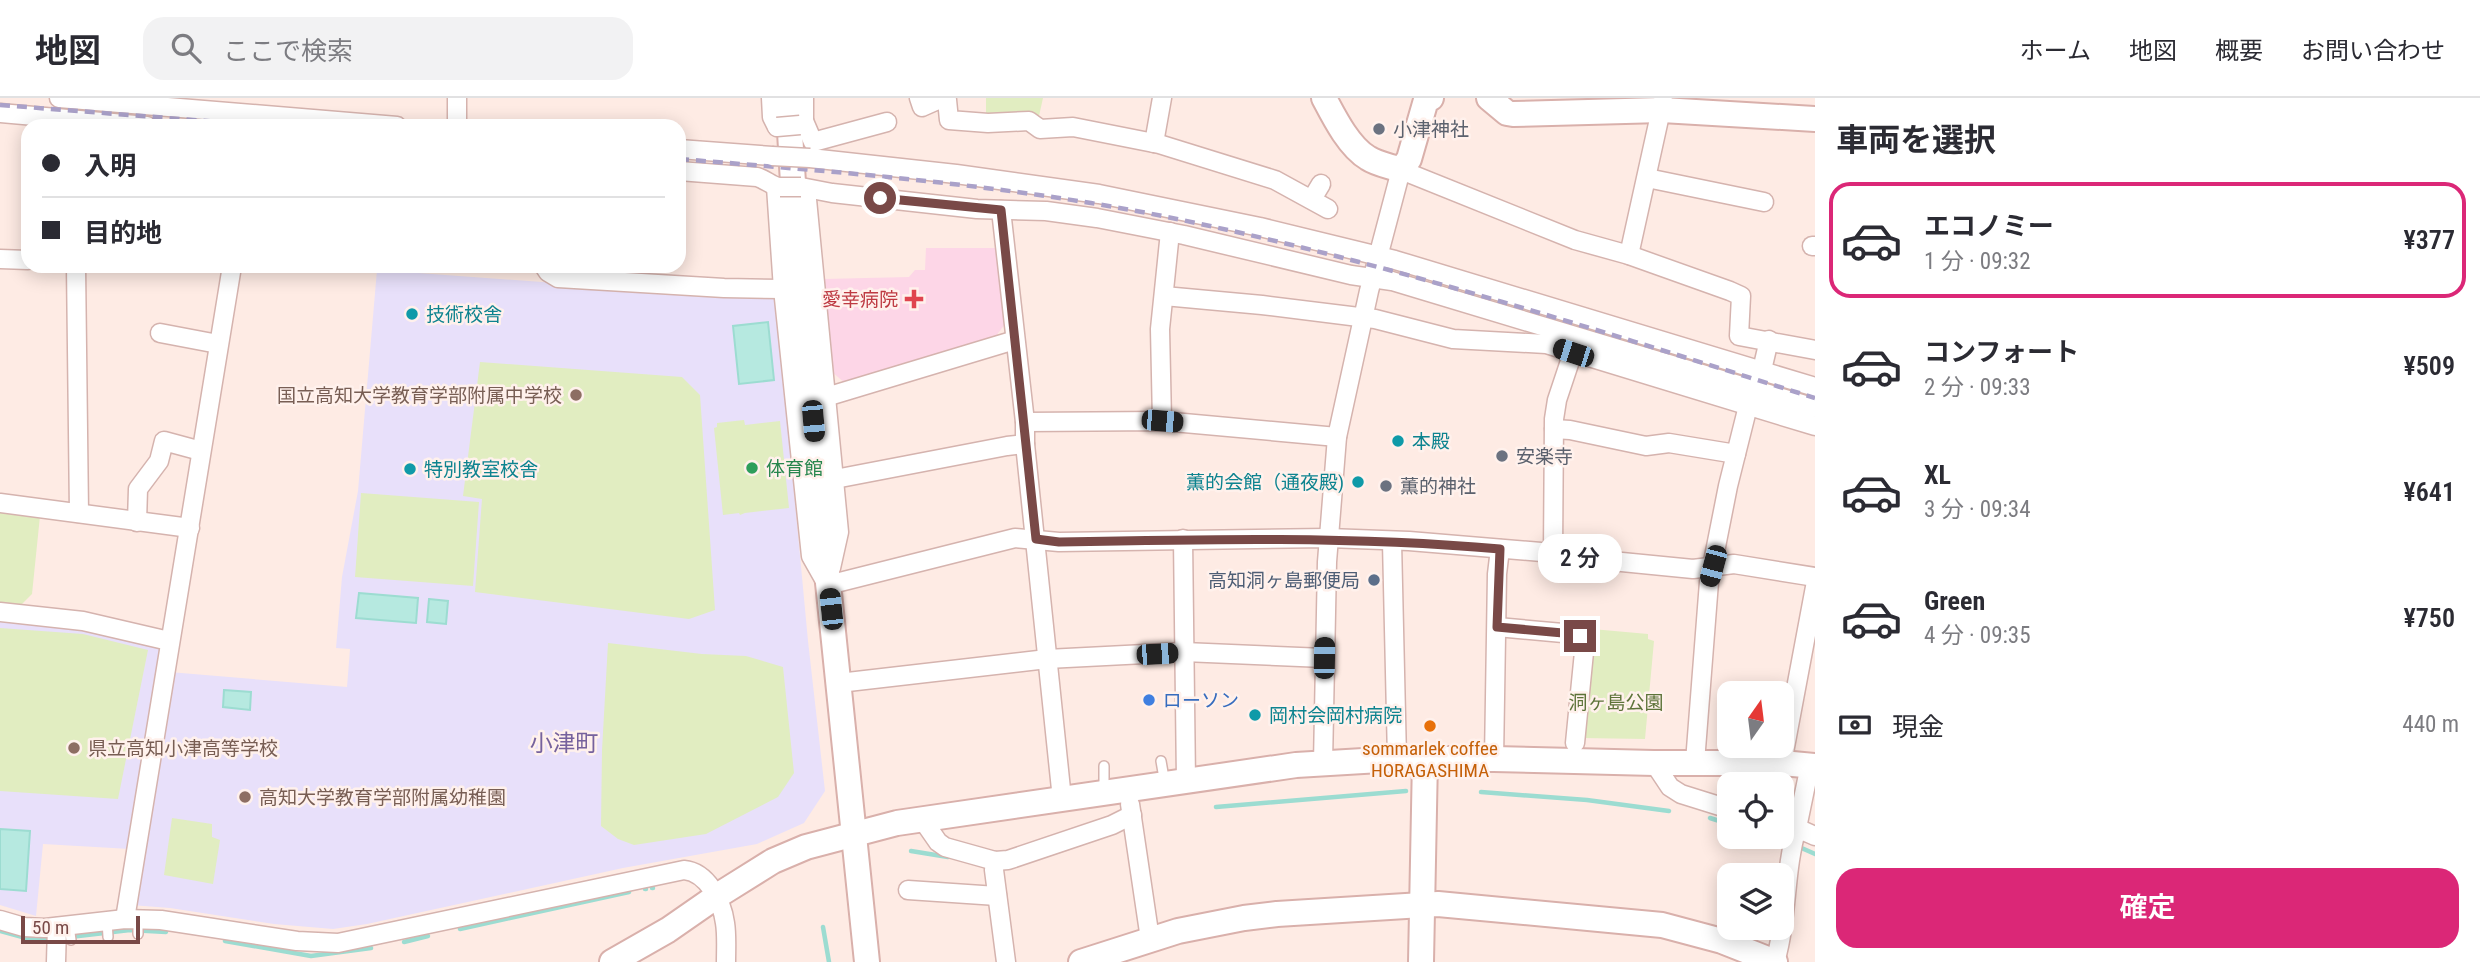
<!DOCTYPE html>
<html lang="ja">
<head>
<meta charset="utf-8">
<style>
  body { margin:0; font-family:"Roboto Condensed","Noto Sans JP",sans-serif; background:#f2f2f3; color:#2b2b33; height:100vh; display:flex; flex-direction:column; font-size:26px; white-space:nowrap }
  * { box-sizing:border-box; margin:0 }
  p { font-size:23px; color:#7c7c81 }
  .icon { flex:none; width:38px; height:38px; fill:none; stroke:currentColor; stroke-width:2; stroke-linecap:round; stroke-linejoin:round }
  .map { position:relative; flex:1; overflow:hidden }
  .drawer { display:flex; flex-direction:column; background:#fff; width:665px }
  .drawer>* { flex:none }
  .banner { position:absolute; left:21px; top:21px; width:665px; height:154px; border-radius:21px; box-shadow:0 4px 18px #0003; display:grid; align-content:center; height:154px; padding:0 21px; background:#fff }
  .needle { width:46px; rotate:14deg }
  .fabs { position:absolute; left:1717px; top:583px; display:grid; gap:14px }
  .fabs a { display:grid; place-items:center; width:77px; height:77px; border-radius:14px; background:#fff; box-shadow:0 4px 18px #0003; font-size:35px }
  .scale { position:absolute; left:21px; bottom:18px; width:119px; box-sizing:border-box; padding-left:7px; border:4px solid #794947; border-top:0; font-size:19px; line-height:24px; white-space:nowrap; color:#794947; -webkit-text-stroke:5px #fff1ec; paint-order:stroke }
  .end { position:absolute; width:32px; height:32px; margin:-16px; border:9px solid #794947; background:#fff; box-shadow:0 0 0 4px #fff }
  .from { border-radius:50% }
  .bubble { position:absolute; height:49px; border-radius:21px; background:#fff; box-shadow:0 4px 18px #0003; font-size:23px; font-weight:600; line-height:49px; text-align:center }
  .car { position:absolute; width:21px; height:42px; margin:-21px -10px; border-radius:9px; box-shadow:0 0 5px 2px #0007; background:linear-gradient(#222 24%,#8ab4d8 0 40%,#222 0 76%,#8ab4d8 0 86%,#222 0) }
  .banner b { display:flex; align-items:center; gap:24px; height:66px; font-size:26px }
  .banner b+b { border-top:2px solid #e1e1e2 }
  .banner i { width:18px; height:18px; background:#2b2b33 }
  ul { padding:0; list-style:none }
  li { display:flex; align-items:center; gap:21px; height:116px; margin:0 14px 10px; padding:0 7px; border:4px solid transparent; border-radius:21px }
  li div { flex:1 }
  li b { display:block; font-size:26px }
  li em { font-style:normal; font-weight:600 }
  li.on { border-color:#db2777 }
  li>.icon { width:63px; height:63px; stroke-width:1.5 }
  h2 { padding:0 21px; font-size:32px; line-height:84px }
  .pay { display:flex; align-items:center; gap:18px; height:77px; padding:0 21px; font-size:26px }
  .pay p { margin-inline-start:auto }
  .button { display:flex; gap:14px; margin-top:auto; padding:14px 21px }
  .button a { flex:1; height:80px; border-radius:21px; background:#db2777; color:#fff; font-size:28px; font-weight:600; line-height:80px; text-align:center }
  header { display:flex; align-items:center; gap:42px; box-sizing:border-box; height:98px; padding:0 35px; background:#fff; border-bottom:2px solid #e1e1e2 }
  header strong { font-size:33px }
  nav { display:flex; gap:38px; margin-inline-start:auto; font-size:24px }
  .search { width:490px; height:63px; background:#f2f2f3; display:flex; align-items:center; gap:18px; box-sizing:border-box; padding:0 24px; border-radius:21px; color:#7c7c81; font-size:26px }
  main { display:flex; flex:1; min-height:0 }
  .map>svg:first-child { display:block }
  .education { fill:#e8e0fa }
  .medical { fill:#fdd6e7 }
  .green { fill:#e1edc1 }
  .water { fill:#b6e9e0; stroke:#9cdcd1; stroke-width:2 }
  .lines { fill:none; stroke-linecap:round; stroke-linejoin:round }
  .stream { stroke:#9cdcd1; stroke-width:4.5 }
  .lane-casing { stroke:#d5b3ae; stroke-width:12 }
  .street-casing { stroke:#d5b3ae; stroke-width:21 }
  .secondary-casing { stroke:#d9b0ab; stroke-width:28 }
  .lane { stroke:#fff; stroke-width:9 }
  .street { stroke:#fff; stroke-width:18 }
  .secondary { stroke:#fff; stroke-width:24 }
  .rail { stroke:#aaa1c9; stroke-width:4.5; stroke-dasharray:10 7; stroke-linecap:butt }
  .street-bridge-casing { stroke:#d5b3ae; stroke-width:21; stroke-linecap:butt }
  .street-bridge { stroke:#fff; stroke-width:18 }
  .route { stroke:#794947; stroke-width:9 }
  .worship-dot { fill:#6b7280; stroke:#fff1ec; stroke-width:2.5 }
  .health-dot { fill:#e0444e; stroke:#fff1ec; stroke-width:2.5 }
  .culture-dot { fill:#0f9aa8; stroke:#fff1ec; stroke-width:2.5 }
  .education-dot { fill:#8d6e63; stroke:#fff1ec; stroke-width:2.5 }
  .leisure-dot { fill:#2e9e5b; stroke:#fff1ec; stroke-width:2.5 }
  .service-dot { fill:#5c6f8a; stroke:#fff1ec; stroke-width:2.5 }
  .shop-dot { fill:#3f7fe0; stroke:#fff1ec; stroke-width:2.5 }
  .food-dot { fill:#e8710a; stroke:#fff1ec; stroke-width:2.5 }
  .labels { text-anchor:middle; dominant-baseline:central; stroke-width:5; stroke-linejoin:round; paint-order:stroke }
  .worship-label { font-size:19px; fill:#5b616d; stroke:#fff1ec; text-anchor:start }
  .health-label { font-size:19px; fill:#be3a42; stroke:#fff1ec; text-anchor:end }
  .culture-label { font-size:19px; fill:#0d838f; stroke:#fff1ec; text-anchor:start }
  .education-label { font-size:19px; fill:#785e54; stroke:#fff1ec; text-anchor:start }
  .leisure-label { font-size:19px; fill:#27864d; stroke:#fff1ec; text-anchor:start }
  .service-label { font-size:19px; fill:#4e5e75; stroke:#fff1ec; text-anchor:end }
  .shop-label { font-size:19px; fill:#366cbe; stroke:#fff1ec; text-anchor:start }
  .park-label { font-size:19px; fill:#5d7339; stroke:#fff1ec }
  .food-label { font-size:19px; fill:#c56008; stroke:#fff1ec }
  .quarter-label { font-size:23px; fill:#76629d; stroke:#fff1ec }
</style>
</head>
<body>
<header>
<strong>地図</strong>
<div class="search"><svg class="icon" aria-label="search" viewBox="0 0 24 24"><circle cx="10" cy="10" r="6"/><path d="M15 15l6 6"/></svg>ここで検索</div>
<nav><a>ホーム</a><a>地図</a><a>概要</a><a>お問い合わせ</a></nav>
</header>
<main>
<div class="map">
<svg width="1815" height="864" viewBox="0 0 1815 864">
  <rect width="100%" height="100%" fill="#feebe4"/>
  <g class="education">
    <polygon points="377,172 776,201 808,543 825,693 804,725 757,746 623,770 367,826 333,831 274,826 170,810 131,807 169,574 347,589 350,551 336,550 342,479 358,393"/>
    <polygon points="0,522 79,529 161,548 164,555 130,751 43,746 36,818 0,807"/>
  </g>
  <polygon class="medical" points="926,150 998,150 1005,226 993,242 845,285 832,274 824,181 909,179 915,172 925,172"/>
  <g class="green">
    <polygon points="986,0 1043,0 1039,18 1019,22 986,22"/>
    <polygon points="480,264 682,279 700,297 715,512 689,521 475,494 482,401 463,398"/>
    <polygon points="744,322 745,327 780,323 789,410 745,415 740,417 739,415 723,417 714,330 717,329 717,325"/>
    <polygon points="361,395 479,404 473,488 355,479"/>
    <polygon points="0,412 40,418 32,496 20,508 0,506"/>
    <polygon points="0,530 83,536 148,552 118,701 0,693"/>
    <polygon points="1592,531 1648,536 1648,541 1654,543 1645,641 1581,640"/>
    <polygon points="608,545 702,556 746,558 783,569 794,675 778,699 706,736 634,747 618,741 601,728 602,652"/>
    <polygon points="172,720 212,726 212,739 220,742 213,786 164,777"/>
  </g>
  <g class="water">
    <polygon points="768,224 774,282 739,286 733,228"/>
    <polygon points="359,495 418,500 416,525 356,520"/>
    <polygon points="429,501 448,503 446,526 427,524"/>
    <polygon points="224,592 251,594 250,612 223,609"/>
    <polygon points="0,731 30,733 26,793 0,791"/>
  </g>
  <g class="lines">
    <g class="stream">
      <polyline points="1481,694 1587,702 1669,713"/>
      <polyline points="1216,709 1406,693"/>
      <polyline points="1710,720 1729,726"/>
      <polyline points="1773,738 1789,744"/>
      <polyline points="1797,748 1815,756"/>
      <polyline points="911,753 948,759"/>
      <polyline points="652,790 653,790"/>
      <polyline points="645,791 646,791"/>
      <polyline points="823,829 829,864"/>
      <polyline points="460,831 629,794"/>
      <polyline points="0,833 26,840 51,841"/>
      <polyline points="70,839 130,832 166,834"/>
      <polyline points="225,843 311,858 371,850"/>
      <polyline points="404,844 428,838"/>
    </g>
    <defs>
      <g id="lane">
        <polyline points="1161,663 1165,686"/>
        <polyline points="1104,668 1104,694"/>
        <polyline points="107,823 108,839"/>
        <polyline points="69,827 71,842"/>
        <polyline points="138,836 138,822"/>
      </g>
      <g id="street">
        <polyline points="59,0 397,28"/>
        <polyline points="771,0 772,19 777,29"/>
        <polyline points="919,0 922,9 940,1 947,2 949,22 988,25 1029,23 1040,31 1073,29 1159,46 1275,82 1328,111"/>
        <polyline points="0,15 147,28"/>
        <polyline points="804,23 813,44 887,24"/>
        <polyline points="800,27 804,23 804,0"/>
        <polyline points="457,28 457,0"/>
        <polyline points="1154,45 1162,0"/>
        <polyline points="679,51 772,58"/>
        <polyline points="810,60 956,76 1099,96 1260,129 1395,162 1815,289"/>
        <path d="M679,73L757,79C765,81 773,89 780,89"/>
        <polyline points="1647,80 1764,104"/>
        <polyline points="776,89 783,191 811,458 824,481"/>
        <polyline points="801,89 832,95 977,111 1046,113 1097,120 1184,137 1351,177 1392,183 1815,310"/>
        <polyline points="806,91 839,434 831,470"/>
        <polyline points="1312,101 1321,86"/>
        <polyline points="1001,112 1025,324 1025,346 1062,701"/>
        <polyline points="1812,148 1815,148"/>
        <polyline points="1629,157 1663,3"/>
        <polyline points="0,161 28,162"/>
        <polyline points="76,168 79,415"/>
        <polyline points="544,168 548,174 558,180 724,190 783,191"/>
        <polyline points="1164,198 1262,207 1375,221 1453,241 1546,246 1815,328"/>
        <polyline points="160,235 218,246"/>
        <polyline points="826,299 1015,242"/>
        <polyline points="1162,323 1160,231 1170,134"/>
        <polyline points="1025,324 1162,323 1337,339"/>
        <polyline points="1554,331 1570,332 1646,348 1669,345 1736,356"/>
        <polyline points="835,381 1007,348 1025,346"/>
        <polyline points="0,405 190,430"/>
        <polyline points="137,424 138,391 159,363 164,343 201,353"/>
        <polyline points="1183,441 1186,684"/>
        <polyline points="1392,444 1397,661"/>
        <polyline points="1553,455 1554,321 1557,302 1576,245"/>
        <polyline points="828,487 1015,440 1059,444 1328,440 1409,443 1553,455 1571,459 1693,471 1734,466 1815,479"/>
        <polyline points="0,514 83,523 169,543"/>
        <polyline points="1497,529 1574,536 1580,538 1585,544 1575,645"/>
        <polyline points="839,585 1047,561 1184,554 1324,560"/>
        <polyline points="1494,661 1497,476 1500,451"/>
        <polyline points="1695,664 1709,484 1728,388 1748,308 1762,272 1769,242"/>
        <polyline points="1323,665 1327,464 1337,339 1369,193 1401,72 1575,142 1629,157 1730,193 1741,198 1739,238 1815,252"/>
        <polyline points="1654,665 1670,689 1681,696 1729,711"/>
        <polyline points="1782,665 1815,489"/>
        <polyline points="1130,706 1150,841"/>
        <polyline points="922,721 938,744 945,749 995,763 1008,762 1112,727 1132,717"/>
        <polyline points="1782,725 1797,730 1810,667"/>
        <polyline points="995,763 994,772 1006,864"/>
        <polyline points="908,792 997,798"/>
        <polyline points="125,821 232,168"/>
        <path d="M0,822L24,829L45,830L125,821L161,822L297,843L338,845L684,772C707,774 722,803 725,825C727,837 726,851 726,864"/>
        <polyline points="56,864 57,829"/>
        <path d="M1775,864C1788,820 1784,773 1797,730L1815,738"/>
      </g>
      <g id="secondary">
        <polyline points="788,0 794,102 817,378 867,864"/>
        <path d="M1324,0C1334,19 1349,49 1368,60C1377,66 1390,68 1401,72L1409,61L1426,2L1431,0"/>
        <polyline points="1489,0 1507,15 1513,16 1662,12 1815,21"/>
        <polyline points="612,864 668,832 717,798 773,763 806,749 897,725 1296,667 1397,661 1494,661 1654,665 1782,665 1815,668"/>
        <polyline points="1081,864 1178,833 1244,820 1277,816 1438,806 1662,827 1722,843 1775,864"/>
        <polyline points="1421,864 1425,661"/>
      </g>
    </defs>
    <use href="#lane" class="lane-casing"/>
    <use href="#street" class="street-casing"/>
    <use href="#secondary" class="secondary-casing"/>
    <use href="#lane" class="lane"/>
    <use href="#street" class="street"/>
    <use href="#secondary" class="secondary"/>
    <g class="rail">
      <polyline points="0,7 271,28"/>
      <path d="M679,61C852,75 1026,88 1196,125C1406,170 1610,236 1815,300"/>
    </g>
    <defs>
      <g id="street-bridge">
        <polyline points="777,29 800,27"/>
        <polyline points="772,58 810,60"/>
        <polyline points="780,89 801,89"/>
      </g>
    </defs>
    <use href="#street-bridge" class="street-bridge-casing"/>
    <use href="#street-bridge" class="street-bridge"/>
  </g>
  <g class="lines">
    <path class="route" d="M880,100L1001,112L1036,441L1059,444C1206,441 1353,438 1500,451L1497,529L1574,536L1580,538"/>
  </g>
  <g class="worship-dot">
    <circle cx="1379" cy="31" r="7"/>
    <circle cx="1502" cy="358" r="7"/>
    <circle cx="1386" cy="388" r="7"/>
  </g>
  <path class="health-dot" d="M910.5 190.5h7v7h7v7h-7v7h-7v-7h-7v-7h7z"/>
  <g class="culture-dot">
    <circle cx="412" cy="216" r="7"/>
    <circle cx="1398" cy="343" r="7"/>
    <circle cx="410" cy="371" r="7"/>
    <circle cx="1358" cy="384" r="7"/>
    <circle cx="1255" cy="617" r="7"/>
  </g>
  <g class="education-dot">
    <circle cx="576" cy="297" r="7"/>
    <circle cx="74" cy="650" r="7"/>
    <circle cx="245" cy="699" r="7"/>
  </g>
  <circle class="leisure-dot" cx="752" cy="370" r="7"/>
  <circle class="service-dot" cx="1374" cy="482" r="7"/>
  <circle class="shop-dot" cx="1149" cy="602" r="7"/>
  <circle class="food-dot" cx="1430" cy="628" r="7"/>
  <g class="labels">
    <g class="worship-label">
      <text x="1393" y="31">小津神社</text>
      <text x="1516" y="358">安楽寺</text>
      <text x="1400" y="388">薫的神社</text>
    </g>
    <g class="health-label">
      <text x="898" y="201">愛幸病院</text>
    </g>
    <g class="culture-label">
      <text x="426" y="216">技術校舎</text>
      <text x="1412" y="343">本殿</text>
      <text x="424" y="371">特別教室校舎</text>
      <text x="1344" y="384" text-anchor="end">薫的会館（通夜殿)</text>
      <text x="1269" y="617">岡村会岡村病院</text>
    </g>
    <g class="education-label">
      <text x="562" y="297" text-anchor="end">国立高知大学教育学部附属中学校</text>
      <text x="88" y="650">県立高知小津高等学校</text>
      <text x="259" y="699">高知大学教育学部附属幼稚園</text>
    </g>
    <g class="leisure-label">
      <text x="766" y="370">体育館</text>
    </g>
    <g class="service-label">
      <text x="1360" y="482">高知洞ヶ島郵便局</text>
    </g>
    <g class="shop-label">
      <text x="1163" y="602">ローソン</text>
    </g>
    <g class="park-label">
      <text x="1616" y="604">洞ヶ島公園</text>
    </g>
    <g class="food-label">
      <text x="1430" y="650">sommarlek coffee<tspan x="1430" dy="22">HORAGASHIMA</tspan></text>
    </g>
    <g class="quarter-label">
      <text x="564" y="645">小津町</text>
    </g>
  </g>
</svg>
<div class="fabs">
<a><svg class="needle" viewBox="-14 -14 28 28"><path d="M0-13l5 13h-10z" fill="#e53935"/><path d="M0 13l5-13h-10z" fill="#7c7c81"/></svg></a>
<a><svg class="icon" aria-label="locate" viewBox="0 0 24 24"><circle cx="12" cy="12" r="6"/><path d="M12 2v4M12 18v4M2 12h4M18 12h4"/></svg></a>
<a><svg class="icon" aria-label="layers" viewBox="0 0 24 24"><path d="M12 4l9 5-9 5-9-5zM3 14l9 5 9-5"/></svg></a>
</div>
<div class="scale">50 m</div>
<i class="end from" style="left:880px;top:100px"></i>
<i class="end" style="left:1580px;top:538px"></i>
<div class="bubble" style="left:1538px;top:436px;width:84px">2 分</div>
<i class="car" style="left:1573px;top:255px;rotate:288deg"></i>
<i class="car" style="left:813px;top:323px;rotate:175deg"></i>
<i class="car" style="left:1162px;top:323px;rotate:95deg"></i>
<i class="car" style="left:1713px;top:468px;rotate:195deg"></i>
<i class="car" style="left:831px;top:511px;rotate:354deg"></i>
<i class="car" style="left:1157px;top:556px;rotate:87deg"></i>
<i class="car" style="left:1324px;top:560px;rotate:1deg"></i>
<div class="banner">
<b><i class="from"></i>入明</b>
<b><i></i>目的地</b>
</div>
</div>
<section class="drawer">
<h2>車両を選択</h2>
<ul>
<li class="on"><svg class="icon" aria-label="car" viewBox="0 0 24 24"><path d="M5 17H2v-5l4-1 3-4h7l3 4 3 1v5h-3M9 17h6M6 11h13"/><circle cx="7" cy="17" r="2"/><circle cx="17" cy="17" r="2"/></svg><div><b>エコノミー</b><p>1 分 · 09:32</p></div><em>¥377</em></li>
<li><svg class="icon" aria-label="car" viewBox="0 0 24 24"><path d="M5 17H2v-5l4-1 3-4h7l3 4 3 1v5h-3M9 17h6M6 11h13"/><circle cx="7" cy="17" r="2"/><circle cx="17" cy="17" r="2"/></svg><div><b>コンフォート</b><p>2 分 · 09:33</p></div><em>¥509</em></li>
<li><svg class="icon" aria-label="car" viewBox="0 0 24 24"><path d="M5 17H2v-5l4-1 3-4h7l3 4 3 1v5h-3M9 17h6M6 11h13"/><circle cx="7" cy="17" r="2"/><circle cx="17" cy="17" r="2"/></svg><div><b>XL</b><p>3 分 · 09:34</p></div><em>¥641</em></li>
<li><svg class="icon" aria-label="car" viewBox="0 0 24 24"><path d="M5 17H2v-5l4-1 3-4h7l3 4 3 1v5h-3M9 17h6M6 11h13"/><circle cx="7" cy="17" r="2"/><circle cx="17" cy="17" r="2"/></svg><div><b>Green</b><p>4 分 · 09:35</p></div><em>¥750</em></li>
</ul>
<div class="pay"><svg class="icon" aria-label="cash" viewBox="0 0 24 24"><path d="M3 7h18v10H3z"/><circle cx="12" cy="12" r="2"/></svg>現金<p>440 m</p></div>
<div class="button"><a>確定</a></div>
</section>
</main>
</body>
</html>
